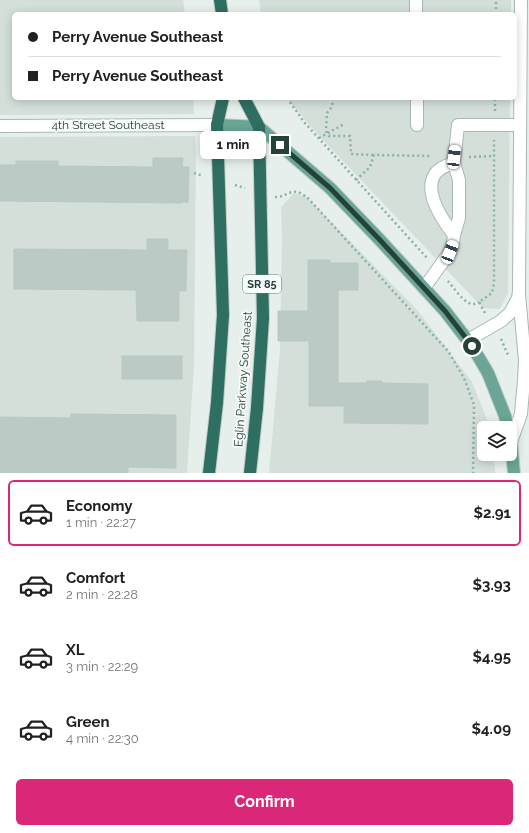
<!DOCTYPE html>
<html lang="en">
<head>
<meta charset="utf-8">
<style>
  body { margin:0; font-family:Raleway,sans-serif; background:#f6f6f6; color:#202124; height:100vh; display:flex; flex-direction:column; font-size:15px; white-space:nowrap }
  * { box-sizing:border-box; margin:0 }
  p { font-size:13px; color:#757577 }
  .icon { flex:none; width:22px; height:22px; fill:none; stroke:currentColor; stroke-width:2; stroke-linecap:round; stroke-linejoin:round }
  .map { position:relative; height:473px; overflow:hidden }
  .side { display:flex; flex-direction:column; background:#fff; flex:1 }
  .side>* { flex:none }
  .top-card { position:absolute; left:12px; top:12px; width:505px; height:88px; border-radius:6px; box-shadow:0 2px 10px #0003; display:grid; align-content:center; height:88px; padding:0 16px; background:#fff }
  .buttons { position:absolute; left:477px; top:421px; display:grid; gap:8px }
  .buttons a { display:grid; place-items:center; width:40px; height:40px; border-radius:6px; background:#fff; box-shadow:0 2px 10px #0003; font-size:20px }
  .end { position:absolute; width:18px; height:18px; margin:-9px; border:5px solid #24423a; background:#fff; box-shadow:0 0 0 2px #fff }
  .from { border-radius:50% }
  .bubble { position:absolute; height:28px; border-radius:6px; background:#fff; box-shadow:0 2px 10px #0003; font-size:13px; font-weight:700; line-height:28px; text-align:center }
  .car { position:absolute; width:12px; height:24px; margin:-12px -6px; border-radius:5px; box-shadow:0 0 3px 1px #0007; background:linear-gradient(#fff 24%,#345 0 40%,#fff 0 76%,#345 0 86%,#fff 0) }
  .top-card b { display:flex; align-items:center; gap:14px; height:38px; font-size:15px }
  .top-card b+b { border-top:1px solid #e0e0e0 }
  .top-card i { width:10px; height:10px; background:#202124 }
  ul { padding:7px 0 0; list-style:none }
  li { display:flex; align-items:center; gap:12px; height:66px; margin:0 8px 6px; padding:0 8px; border:2px solid transparent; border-radius:6px }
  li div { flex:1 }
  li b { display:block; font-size:15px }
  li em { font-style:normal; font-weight:700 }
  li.current { border-color:#db2777 }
  li>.icon { width:36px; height:36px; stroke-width:1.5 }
  .cta { display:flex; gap:8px; margin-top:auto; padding:8px 16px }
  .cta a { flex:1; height:46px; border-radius:6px; background:#db2777; color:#fff; font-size:16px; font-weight:700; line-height:46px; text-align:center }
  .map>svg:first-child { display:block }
  .built { fill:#d4dfda }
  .building { fill:#bbcac4; stroke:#b8c9c2 }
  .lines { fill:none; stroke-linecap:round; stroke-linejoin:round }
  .minor-casing { stroke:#a8b8b2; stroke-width:14 }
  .major-casing { stroke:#c2cac8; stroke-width:14 }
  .highway-casing { stroke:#c2cac8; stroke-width:14 }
  .path { stroke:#86b3a5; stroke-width:2.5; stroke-dasharray:2 3; stroke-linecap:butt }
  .minor { stroke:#fff; stroke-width:12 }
  .major { stroke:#6aa596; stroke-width:12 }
  .highway { stroke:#2f6f62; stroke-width:12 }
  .route { stroke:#24423a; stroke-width:5 }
  .labels { text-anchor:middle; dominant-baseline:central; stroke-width:3.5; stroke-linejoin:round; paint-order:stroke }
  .shield { fill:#f7fbf9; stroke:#637a73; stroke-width:1 }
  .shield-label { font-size:11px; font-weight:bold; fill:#24423a }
  .street-label { font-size:12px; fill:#24423a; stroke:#f7fbf9 }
</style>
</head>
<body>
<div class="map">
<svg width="529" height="473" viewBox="0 0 529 473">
  <rect width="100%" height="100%" fill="#e6efeb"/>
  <g class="built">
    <polygon points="0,0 183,0 185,14 14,14 14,98 193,98 194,114 0,115"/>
    <polygon points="259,0 511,0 511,14 261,14"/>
    <polygon points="287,98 510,98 508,293 501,307 499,309 483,308 321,138 294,107"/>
    <polygon points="195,136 196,149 194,366 187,473 0,473 0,137"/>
    <polygon points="294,193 307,197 418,311 472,382 490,427 490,428 484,428 484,454 494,454 495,473 269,473 280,349 282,236 281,207"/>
  </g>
  <g class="building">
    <polygon points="153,158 183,158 182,167 189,167 188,202 182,202 182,203 0,201 0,165 16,165 16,161 58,161 58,166 153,167"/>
    <polygon points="147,239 168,239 168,250 187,250 186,291 179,291 179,321 137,321 136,290 14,289 14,249 147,250"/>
    <polygon points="308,260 330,260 330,263 358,263 358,290 338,290 338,383 367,383 367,381 382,381 382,383 428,384 428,424 344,423 344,406 309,406 309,341 278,341 278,311 308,311"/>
    <rect x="122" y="356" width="60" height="23"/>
    <polygon points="71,414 176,415 176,468 128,467 128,473 0,473 0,417 71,418"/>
  </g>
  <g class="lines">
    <defs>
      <g id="minor">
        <polyline points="416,0 416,14"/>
        <polyline points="417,98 417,125"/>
        <polyline points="0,126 217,125"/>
        <path d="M454,163C447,165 439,168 435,174C423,192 443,221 454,235"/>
        <polyline points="424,288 450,252 453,243 454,235 459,218 459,180 454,163 458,125 519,125"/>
        <polyline points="468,340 501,321 510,313 518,298 519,291 521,0"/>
        <polyline points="511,442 521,414 524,380 525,360 519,295"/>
      </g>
      <g id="major">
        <polyline points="217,125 259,127 330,188 379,239 445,311 472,346 488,373 505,416 508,428"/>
        <polyline points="510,436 511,442 514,473"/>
      </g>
      <g id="highway">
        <polyline points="220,0 222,14"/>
        <polyline points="244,98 259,127 263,318 257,408 250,473"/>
        <polyline points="209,473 217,403 223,315 217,125 223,98"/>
      </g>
    </defs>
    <use href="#minor" class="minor-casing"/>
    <use href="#major" class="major-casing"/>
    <use href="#highway" class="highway-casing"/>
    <g class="path">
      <polyline points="496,14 496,0"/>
      <polyline points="287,98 304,122 427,258"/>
      <polyline points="333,98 332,107 327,113 326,131 329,136 350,136 351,154 374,155"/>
      <polyline points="495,111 495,98"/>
      <polyline points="319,138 344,124"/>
      <polyline points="469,157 494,156"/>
      <polyline points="194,173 203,176"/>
      <polyline points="356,180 370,167 374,155 430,156"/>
      <polyline points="235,185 245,188"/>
      <path d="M275,197C283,198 290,190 298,192C301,193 304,196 307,197L448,351L464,378L474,405L473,473"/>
      <path d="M448,281C453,287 462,300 469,303C473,305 476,304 479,302"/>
      <polyline points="485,313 479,302 492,293 494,283 494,140"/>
      <polyline points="501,339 508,355"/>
    </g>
    <use href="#minor" class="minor"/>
    <use href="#major" class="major"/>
    <use href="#highway" class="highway"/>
  </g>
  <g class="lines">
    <polyline class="route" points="280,145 330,188 379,239 445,311 472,346"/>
  </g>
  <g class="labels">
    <rect class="shield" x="243" y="275" width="38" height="18" rx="3"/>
    <g class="shield-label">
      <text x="262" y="284">SR 85</text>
    </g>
    <g class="street-label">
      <text x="108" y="125">4th Street Southeast</text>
      <text transform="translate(243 379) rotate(-86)">Eglin Parkway Southeast</text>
    </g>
  </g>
</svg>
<div class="buttons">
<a><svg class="icon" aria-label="layers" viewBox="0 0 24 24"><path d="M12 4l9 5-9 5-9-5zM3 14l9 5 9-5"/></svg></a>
</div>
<i class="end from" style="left:472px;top:346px"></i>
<i class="end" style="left:280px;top:145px"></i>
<div class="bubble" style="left:200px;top:131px;width:66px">1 min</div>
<i class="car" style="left:454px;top:157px;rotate:6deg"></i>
<i class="car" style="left:450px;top:252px;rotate:21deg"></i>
<div class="top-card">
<b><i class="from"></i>Perry Avenue Southeast</b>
<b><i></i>Perry Avenue Southeast</b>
</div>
</div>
<section class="side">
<ul>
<li class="current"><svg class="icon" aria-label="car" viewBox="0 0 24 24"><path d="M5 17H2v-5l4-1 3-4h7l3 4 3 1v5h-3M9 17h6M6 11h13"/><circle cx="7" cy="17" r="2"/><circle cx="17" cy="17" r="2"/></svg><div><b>Economy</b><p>1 min · 22:27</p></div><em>$2.91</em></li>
<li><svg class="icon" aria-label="car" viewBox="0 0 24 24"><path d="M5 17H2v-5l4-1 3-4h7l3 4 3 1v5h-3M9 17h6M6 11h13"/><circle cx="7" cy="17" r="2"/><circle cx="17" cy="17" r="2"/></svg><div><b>Comfort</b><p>2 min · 22:28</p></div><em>$3.93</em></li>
<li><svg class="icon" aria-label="car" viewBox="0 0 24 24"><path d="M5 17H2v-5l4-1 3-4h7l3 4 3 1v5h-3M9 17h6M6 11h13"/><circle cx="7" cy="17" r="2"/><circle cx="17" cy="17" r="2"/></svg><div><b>XL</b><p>3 min · 22:29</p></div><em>$4.95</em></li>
<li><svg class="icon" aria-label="car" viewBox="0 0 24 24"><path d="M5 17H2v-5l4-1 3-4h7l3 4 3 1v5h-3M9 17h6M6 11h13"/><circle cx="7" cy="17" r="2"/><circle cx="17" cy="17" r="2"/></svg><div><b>Green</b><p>4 min · 22:30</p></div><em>$4.09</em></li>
</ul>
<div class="cta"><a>Confirm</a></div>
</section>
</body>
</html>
